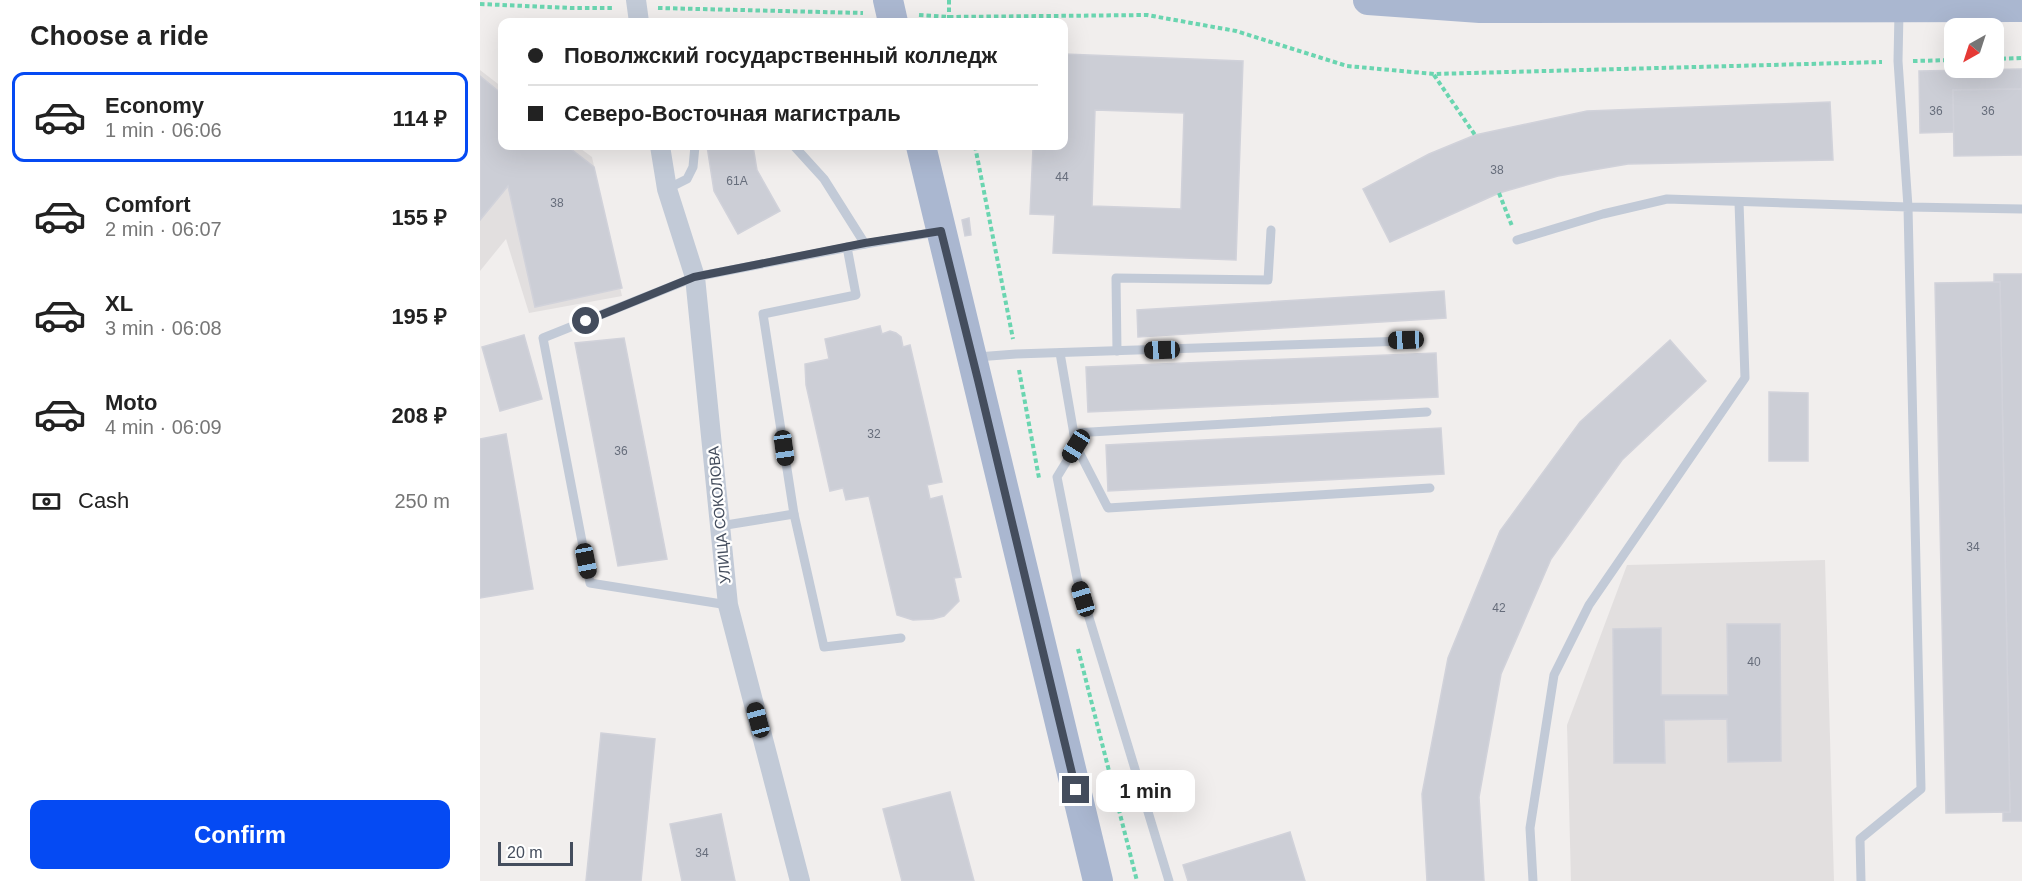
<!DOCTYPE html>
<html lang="en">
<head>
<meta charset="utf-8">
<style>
  body { margin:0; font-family:Helvetica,sans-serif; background:#f6f6f6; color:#222; height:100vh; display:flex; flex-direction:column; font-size:22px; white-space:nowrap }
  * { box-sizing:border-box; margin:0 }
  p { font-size:20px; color:#767676 }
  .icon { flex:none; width:33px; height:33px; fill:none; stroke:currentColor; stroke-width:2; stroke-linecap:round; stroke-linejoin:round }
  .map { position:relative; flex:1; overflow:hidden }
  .details { display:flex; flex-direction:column; background:#fff; width:480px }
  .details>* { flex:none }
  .hud { position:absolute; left:18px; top:18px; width:570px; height:132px; border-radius:12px; box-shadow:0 6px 24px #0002; display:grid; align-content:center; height:132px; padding:0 30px; background:#fff }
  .needle { width:39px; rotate:219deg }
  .buttons { position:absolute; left:1464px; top:18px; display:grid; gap:12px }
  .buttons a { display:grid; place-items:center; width:60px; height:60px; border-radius:12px; background:#fff; box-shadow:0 6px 24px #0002; font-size:30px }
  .scale { position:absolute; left:18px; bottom:15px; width:75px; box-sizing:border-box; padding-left:6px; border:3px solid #444d5d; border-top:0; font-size:16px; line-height:21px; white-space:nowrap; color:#444d5d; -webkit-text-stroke:4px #fff; paint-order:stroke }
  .end { position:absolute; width:27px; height:27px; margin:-14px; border:8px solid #444d5d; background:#fff; box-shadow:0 0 0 3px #fff }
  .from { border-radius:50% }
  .bubble { position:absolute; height:42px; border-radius:12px; background:#fff; box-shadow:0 6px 24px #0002; font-size:20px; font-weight:700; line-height:42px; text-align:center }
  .car { position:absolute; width:18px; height:36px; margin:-18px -9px; border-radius:8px; box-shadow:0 0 4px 2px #0007; background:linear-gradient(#222 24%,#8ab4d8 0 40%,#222 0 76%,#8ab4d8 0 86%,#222 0) }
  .hud b { display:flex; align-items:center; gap:21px; height:57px; font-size:22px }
  .hud b+b { border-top:2px solid #e0e0e0 }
  .hud i { width:15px; height:15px; background:#222 }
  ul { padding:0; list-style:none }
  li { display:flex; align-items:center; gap:18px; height:90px; margin:0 12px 9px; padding:0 18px; border:3px solid transparent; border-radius:12px }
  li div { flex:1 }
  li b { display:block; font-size:22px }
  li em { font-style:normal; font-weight:700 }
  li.active { border-color:#054af3 }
  li>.icon { width:54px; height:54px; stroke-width:1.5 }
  h2 { padding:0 30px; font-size:27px; line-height:72px }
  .pay { display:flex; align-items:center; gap:15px; height:66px; padding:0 30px; font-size:22px }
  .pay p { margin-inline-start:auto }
  .primary-button { display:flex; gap:12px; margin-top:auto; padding:12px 30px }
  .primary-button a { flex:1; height:69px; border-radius:12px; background:#054af3; color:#fff; font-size:24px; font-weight:700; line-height:69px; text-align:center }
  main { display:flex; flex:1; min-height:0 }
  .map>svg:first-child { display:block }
  .education { fill:#e2dfdf }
  .building { fill:#ccced6; stroke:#d1d2da; stroke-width:1.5; fill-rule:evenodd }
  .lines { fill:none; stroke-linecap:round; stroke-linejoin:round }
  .path { stroke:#6ad5b0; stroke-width:4; stroke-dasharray:4.5 3; stroke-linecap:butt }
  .lane { stroke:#c2cad7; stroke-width:9 }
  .street { stroke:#c2cad7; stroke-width:20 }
  .primary { stroke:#aab7d0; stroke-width:30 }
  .route { stroke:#444d5d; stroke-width:8 }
  .labels { text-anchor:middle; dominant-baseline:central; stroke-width:4.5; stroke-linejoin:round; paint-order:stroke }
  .number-label { font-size:12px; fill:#666d7b }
  .street-label { font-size:15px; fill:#444d5d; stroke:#fff }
</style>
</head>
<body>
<main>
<section class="details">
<h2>Choose a ride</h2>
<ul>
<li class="active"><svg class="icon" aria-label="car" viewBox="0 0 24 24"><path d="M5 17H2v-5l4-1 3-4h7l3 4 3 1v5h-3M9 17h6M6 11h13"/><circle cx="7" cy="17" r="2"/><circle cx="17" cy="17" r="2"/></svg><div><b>Economy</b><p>1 min · 06:06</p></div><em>114 ₽</em></li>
<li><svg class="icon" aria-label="car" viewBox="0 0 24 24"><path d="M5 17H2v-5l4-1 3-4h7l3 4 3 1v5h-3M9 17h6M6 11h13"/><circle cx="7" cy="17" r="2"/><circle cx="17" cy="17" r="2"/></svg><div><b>Comfort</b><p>2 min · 06:07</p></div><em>155 ₽</em></li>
<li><svg class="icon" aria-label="car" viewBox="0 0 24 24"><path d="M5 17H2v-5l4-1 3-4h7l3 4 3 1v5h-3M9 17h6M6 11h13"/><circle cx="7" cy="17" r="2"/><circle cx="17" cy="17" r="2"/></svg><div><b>XL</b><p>3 min · 06:08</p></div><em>195 ₽</em></li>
<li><svg class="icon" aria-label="car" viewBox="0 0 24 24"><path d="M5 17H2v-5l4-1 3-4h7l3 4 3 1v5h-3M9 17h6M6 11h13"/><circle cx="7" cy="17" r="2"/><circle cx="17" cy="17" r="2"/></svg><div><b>Moto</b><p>4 min · 06:09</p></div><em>208 ₽</em></li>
</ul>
<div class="pay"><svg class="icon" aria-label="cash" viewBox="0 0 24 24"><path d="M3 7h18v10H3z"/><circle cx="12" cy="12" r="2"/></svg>Cash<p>250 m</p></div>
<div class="primary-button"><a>Confirm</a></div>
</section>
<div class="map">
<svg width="1542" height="881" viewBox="0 0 1542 881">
  <rect width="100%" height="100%" fill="#f1eeed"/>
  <g class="education">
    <polygon points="0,70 22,87 22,146 97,146 112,157 142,296 49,313 26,239 0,271"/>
    <polygon points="1345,560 1354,881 1091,881 1087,725 1147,565"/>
  </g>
  <g class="building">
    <path d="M584,54L763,61L756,260L573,253L575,215L550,214L553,148H531V146H584ZM615,110L704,113L701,209L612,206Z"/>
    <polygon points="1542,69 1542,89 1473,90 1474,132 1440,133 1439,71"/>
    <polygon points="0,76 22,94 22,146 87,146 114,167 142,288 55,307 28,186 0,220"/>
    <polygon points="1542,89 1542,155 1474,156 1473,90"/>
    <polygon points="1350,102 1353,160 1148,164 1078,176 1019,193 910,242 883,189 949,154 995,135 1107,111"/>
    <polygon points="227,146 273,146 277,170 300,211 258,234 234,191"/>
    <polygon points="489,218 491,235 485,236 482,220"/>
    <polygon points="1514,274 1542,274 1542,821 1523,821 1523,812 1530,812 1520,282 1514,282"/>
    <polygon points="1520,282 1530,812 1466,813 1455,283"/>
    <polygon points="964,291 966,318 658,337 657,310"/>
    <polygon points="400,326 402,334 410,331 416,333 421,337 423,347 430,345 462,482 447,485 450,499 462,496 481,577 474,578 479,601 464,616 453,619 433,620 417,615 389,496 366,500 363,488 350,491 326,385 325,364 349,359 345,339"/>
    <polygon points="44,335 62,399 20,411 2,347"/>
    <polygon points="144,338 187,559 138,566 95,343"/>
    <polygon points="1190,340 1226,381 1142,460 1071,559 1021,674 999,797 1004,881 947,881 942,794 968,658 1020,531 1100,422"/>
    <polygon points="956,353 958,397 608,412 606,367"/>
    <polygon points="1289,392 1328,393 1328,461 1289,461"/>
    <polygon points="961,428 964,474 628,491 626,445"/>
    <polygon points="26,434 53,589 0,598 0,439"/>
    <polygon points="1247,624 1300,624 1301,761 1248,762 1247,719 1184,720 1185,763 1134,763 1133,629 1181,628 1181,695 1248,695"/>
    <polygon points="121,733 175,739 161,881 106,881"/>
    <polygon points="470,792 494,881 422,881 403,809"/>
    <polygon points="241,814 255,881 202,881 190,824"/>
    <polygon points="810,832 825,881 708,881 703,865"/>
  </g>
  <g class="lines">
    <g class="path">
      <polyline points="469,0 469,22"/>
      <polyline points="0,4 91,8 134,8"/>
      <polyline points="178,8 383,13"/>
      <polyline points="439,15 468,17 667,15 756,31 867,66 954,74 1402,62"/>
      <polyline points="1514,59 1542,58"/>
      <polyline points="1433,61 1474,60"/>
      <polyline points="954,75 995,135"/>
      <polyline points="495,146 533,339"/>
      <polyline points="1019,193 1032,226"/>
      <polyline points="539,370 559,478"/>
      <polyline points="598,649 657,881"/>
    </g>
    <g class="lane">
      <polyline points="1419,12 1418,61 1428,207 1542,209"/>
      <polyline points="314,146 344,179 385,244"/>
      <polyline points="187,189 207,179 213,167 215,146"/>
      <polyline points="1037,240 1123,214 1187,199 1428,207 1441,789 1380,839 1381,881"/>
      <polyline points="637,351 636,278 788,280 791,230"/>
      <polyline points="580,353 596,446 577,477 597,578 689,881"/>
      <polyline points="497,357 536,354 926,341"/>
      <polyline points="594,433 947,412"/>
      <polyline points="596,446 628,508 950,488"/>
      <polyline points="314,514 344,647 421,638"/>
      <polyline points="240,526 314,514 283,314 376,295 367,247"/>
      <polyline points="248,605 110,583 63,338 215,277 385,244 456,232"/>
      <polyline points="1053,881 1050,828 1074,675 1109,605 1265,378 1259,202"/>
    </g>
    <g class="street">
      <polyline points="156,0 159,22"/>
      <polyline points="180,146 187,189 215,277 248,605 320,881"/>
    </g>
    <g class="primary">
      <polyline points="408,0 413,22"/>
      <polyline points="888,0 1000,8 1542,7"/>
      <polyline points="441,146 618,881"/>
    </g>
  </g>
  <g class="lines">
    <polyline class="route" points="106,321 214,277 385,243 461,231 498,380 596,790"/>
  </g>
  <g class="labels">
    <g class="number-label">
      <text x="1456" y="111">36</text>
      <text x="1508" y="111">36</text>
      <text x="1017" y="170">38</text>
      <text x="582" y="177">44</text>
      <text x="257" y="181">61А</text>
      <text x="77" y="203">38</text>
      <text x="394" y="434">32</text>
      <text x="141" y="451">36</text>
      <text x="1493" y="547">34</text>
      <text x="1019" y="608">42</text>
      <text x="1274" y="662">40</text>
      <text x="222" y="853">34</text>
    </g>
    <g class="street-label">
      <text transform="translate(239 515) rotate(-95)">УЛИЦА СОКОЛОВА</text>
    </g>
  </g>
</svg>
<div class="buttons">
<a><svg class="needle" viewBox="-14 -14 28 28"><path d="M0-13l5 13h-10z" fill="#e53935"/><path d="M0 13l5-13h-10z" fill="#767676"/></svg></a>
</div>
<div class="scale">20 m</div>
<i class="end from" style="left:106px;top:321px"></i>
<i class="end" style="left:596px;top:790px"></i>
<div class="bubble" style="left:616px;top:770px;width:99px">1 min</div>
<i class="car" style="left:926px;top:340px;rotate:268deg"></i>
<i class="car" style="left:682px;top:350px;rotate:268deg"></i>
<i class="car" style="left:596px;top:446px;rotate:212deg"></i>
<i class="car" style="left:304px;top:448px;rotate:172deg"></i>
<i class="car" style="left:106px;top:561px;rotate:169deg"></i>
<i class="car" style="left:603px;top:599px;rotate:343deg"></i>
<i class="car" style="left:278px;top:720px;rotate:345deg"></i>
<div class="hud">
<b><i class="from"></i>Поволжский государственный колледж</b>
<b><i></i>Северо-Восточная магистраль</b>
</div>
</div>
</main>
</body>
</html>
